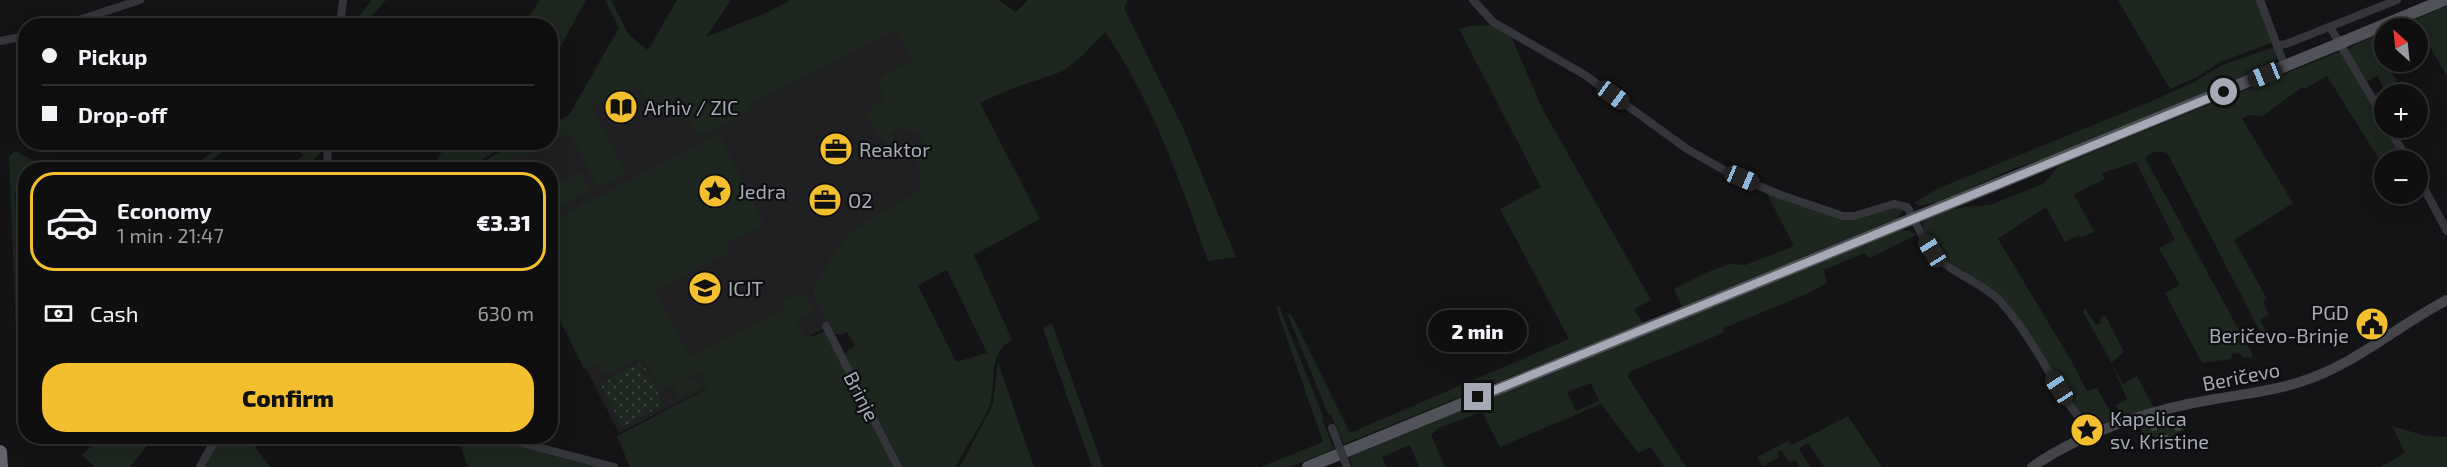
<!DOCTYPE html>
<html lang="en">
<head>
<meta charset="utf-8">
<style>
  body { margin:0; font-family:"Exo 2",sans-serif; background:#181819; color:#f1f3f6; height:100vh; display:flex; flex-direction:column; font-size:22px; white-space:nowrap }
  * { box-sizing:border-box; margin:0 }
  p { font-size:20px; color:#9b9c9f }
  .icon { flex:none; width:33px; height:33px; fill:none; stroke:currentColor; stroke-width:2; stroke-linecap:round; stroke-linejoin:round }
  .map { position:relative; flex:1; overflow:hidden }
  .panel { position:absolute; left:18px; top:162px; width:540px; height:282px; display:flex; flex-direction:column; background:#0f0f10; border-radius:24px; box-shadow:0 6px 24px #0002,0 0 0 2px #2f2f30 }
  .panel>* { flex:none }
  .banner { position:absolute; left:18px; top:18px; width:540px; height:132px; border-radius:24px; box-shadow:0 6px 24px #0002,0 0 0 2px #2f2f30; display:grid; align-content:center; height:132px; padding:0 24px; background:#0f0f10 }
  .needle { width:39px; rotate:333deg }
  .controls { position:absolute; left:2374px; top:18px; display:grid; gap:12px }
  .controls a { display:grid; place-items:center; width:54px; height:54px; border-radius:50%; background:#0f0f10; box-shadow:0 6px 24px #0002,0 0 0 2px #2f2f30; font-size:30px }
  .end { position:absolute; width:27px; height:27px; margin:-14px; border:8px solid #a6aab6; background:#111; box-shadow:0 0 0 3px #111 }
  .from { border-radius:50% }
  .bubble { position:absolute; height:42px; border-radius:21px; background:#0f0f10; box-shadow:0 6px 24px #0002,0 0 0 2px #2f2f30; font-size:20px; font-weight:800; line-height:42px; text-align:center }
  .car { position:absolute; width:18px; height:36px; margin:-18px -9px; border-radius:8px; box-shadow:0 0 4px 2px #0007; background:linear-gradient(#222 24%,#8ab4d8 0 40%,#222 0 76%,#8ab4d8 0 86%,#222 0) }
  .banner b { display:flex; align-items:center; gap:21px; height:57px; font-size:22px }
  .banner b+b { border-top:2px solid #2f2f30 }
  .banner i { width:15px; height:15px; background:#f1f3f6 }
  ul { padding:10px 0 0; list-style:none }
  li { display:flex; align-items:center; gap:18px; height:99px; margin:0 12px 9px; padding:0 12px; border:3px solid transparent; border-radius:24px }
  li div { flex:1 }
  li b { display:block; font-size:22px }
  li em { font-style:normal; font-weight:800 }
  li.active { border-color:#f3bf2f }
  li>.icon { width:54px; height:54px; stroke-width:1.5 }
  .pay { display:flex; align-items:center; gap:15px; height:66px; padding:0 24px; font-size:22px }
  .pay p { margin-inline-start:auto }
  .button { display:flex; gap:12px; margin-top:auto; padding:12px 24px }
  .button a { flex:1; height:69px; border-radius:24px; background:#f3bf2f; color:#111; font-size:24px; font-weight:800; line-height:69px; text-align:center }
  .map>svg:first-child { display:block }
  .built { fill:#202023 }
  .green { fill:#1e2620; fill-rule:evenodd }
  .cemetery { fill:url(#cemetery-stones) }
  .park { fill:url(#park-dots) }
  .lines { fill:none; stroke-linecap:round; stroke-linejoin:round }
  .street { stroke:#35363b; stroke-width:8 }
  .secondary { stroke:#43454b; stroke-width:10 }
  .primary { stroke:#51525a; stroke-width:12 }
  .highway { stroke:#61636c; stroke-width:14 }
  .street-bridge { stroke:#35363b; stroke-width:8 }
  .primary-bridge { stroke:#51525a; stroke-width:12 }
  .route { stroke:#a6aab6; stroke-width:8 }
  .labels { text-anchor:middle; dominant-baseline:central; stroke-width:4.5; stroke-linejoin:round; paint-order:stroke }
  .poi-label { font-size:20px; fill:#a6aab6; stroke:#0f0f11; text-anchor:start }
  .street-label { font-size:20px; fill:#a6aab6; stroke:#0f0f11 }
</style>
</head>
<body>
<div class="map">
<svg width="2447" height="467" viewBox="0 0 2447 467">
  <defs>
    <pattern id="cemetery-stones" width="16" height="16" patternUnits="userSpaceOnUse" patternTransform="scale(1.5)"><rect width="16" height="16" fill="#1e2620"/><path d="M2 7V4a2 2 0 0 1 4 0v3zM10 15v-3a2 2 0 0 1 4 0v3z" fill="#3c433e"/></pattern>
    <pattern id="park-dots" width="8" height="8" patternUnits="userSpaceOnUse" patternTransform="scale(1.5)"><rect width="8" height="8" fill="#1e2620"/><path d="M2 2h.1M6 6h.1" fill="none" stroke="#3c433e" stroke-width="1.8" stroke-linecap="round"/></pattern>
  </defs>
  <rect width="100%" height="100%" fill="#141416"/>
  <polygon class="built" points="796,0 921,0 1036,220 619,433 551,300 550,170 484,169 523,143 550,142 551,128"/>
  <g class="green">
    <polygon points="372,0 386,0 363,25 352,25"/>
    <polygon points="540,0 586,0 551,64 550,26 523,25"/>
    <path d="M605,0H611L629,35L648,50L677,0H731L706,37L764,14L791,0H998L1016,12L1028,0H1128L1124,8L1183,128L1236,257L1208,261C1181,183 1152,100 1105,32L1083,55L1063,71L1008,90L980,103L1040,219L974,255L1012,340C986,355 997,380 990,404C983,425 965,446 956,467H903L845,355L848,350L855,346L847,332L840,335L834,334L814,294V288L832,256L847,237L865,222L915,194L921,186V169L912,151L924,144L916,129L908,132L904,125L889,133L899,151L902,150L913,170L875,131L867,118L878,98L880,103L885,100L880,88L882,76L912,60L896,29L751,103L749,111L704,135L696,132L687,115L673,122L668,112L663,109L653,113L638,85L592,108L625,170L624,175L601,187L596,185L569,132L551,141L550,125L569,115L619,28ZM947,270L987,353L956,362L918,285Z"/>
    <polygon points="2118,0 2257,0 2274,42 2220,62 2197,77 2170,89"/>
    <polygon points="2447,6 2447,76 2421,32 2418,32 2418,28 2395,28"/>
    <polygon points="1493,25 1511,36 1542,108 1651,300 1634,309 1643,323 1344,444 1331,415 1328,414 1287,313 1292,316 1350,433 1569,339 1500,209 1541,187 1459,29 1470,26"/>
    <polygon points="2385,32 2385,43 2378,48 2404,94 2385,94 2385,114 2373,94 2381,91 2383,86 2377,76 2367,81 2347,50 2358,43"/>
    <polygon points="2275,47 2276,60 2269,67 2070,149 2013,169 1939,202 1919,206 1914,203 1939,188 2159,98 2194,82 2222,65"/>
    <path d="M2341,51L2405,160H2385V169L2327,76L2306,88H2301L2263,116L2248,115L2242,119L2293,203L2234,240L2267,299L2263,302L2269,314L2260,320L2270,339L2266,343L2168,154L2164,152H2153L2145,158L2252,354V358L2242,357L2240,353L2232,354L2231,359L2202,363L2165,293L2180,285L2159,248L2175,240L2136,162L2102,173L2105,179L2074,194L2094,232L2082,237L2079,235L2065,242L2046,207L1998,239L2072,362L2087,391L2097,388L2116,422L2096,423L2078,411L1997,293C1979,279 1915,250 1924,221L1944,211L1964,207L1990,205L2043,184L2059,166Z"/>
    <polygon points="719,134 765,225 725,245 729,252 655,291 689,357 782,310 786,308 783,300 804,294 813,312 794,321 806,336 814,336 825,331 895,467 630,467 617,436 708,388 699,371 661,390 643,358 604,375 598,363 584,369 551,302 551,221"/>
    <polygon points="448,142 503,142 503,143 497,150 467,169 431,169"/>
    <polygon points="226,143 235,143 199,169 189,169"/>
    <polygon points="286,143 325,143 325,149 302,169 284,170 304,155"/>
    <polygon points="514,143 548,143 496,169 472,169"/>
    <polygon points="15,151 50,169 26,170 25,196 15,193 17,251 25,255 25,339 19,338 16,331 9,156"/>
    <polygon points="577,173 583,175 589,191 551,213 551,187"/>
    <polygon points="1766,192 1839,218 1889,207 1902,210 1898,218 1682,307 1674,289 1703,274 1729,264 1745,265 1794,246"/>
    <path d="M1899,230L1911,231L1916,235L1870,258L1864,253L1824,270L1827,283L1807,294L1724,328L1723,333L1629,372L1628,377L1686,467H1664L1651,447L1638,453L1601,404L1500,447L1482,412L1438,428L1431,435L1445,467H1419L1410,445L1382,457L1386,467H1353L1349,457ZM1591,383L1599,401L1576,411L1567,392Z"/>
    <polygon points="1279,306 1323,416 1322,419 1334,449 1290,467 1261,467 1323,442 1276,307"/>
    <polygon points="2085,308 2096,325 2101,323 2100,318 2105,315 2124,352 2111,363 2123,384 2137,376 2154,408 2123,419 2116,405 2127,399 2109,358 2083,312"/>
    <polygon points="1052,323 1103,467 1092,467 1043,328"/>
    <polygon points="998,362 1034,467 960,467 993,404"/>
    <polygon points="696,376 702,387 679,399 673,387"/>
    <polygon points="1848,416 1882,467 1824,467 1808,443 1799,448 1810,467 1799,467 1796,460 1789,462 1781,450 1777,453 1779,457 1762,466 1757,457 1788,441 1792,445"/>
    <polygon points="2392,426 2426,436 2447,437 2447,467 2380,467 2405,453"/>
    <polygon points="221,436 248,437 270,467 204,467"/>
    <polygon points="101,437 101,436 154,437 130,467 95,467 82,455"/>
    <polygon points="457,437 488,437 601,467 468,467"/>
  </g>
  <polygon class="cemetery" points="2177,414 2184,430 2150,446 2140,427"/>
  <polygon class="park" points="642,362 664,405 622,427 600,384"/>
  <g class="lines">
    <g class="street">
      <path d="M1473,0L1493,22L1585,75L1687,149L1729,173L1778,194L1843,216H1854L1894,204L1907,207C1918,224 1923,244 1938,258C1956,276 1981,282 1999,300C2027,330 2046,369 2068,403L2078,416L2102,431"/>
      <polyline points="2260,0 2285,67"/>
      <polyline points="61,26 140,0"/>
      <polyline points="340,26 343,0"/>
      <polyline points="2330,27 2385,120"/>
      <polyline points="0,41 26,36"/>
      <polyline points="2279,45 2286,44 2397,0"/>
      <polyline points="2389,128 2408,160"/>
      <polyline points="327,170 328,142"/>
      <polyline points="2418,177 2447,231"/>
      <polyline points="826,326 898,467"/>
      <polyline points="495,436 614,467"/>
      <polyline points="200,467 217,436"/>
    </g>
    <path class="secondary" d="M2032,467C2084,431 2153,409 2215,399C2244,394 2273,391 2300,382C2357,364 2396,326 2447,300"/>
    <g class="primary">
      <polyline points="2343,42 2444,0"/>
      <polyline points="1308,467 2336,45"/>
    </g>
    <polyline class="highway" points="0,452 1,467"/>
    <polyline class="street-bridge" points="1332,428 1347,467"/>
    <polyline class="primary-bridge" points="2336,45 2343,42"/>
  </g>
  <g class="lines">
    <polyline class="route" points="1478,397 2224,92"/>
  </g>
  <defs>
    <symbol id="library-disc" viewBox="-11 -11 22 22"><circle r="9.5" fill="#f3bf2f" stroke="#0f0f11"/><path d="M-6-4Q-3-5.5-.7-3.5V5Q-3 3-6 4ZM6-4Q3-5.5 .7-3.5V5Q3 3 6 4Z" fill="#111"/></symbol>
    <symbol id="office-disc" viewBox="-11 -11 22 22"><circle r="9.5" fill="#f3bf2f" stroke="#0f0f11"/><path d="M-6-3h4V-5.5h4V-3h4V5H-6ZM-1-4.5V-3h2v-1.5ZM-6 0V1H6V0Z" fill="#111"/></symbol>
    <symbol id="sight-disc" viewBox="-11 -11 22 22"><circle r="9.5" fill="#f3bf2f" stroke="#0f0f11"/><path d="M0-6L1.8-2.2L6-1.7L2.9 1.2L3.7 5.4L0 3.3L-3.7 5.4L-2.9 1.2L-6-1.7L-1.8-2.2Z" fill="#111"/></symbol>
    <symbol id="university-disc" viewBox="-11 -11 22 22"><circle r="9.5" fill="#f3bf2f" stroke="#0f0f11"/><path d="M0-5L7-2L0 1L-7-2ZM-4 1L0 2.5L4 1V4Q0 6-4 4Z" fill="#111"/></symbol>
    <symbol id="civic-disc" viewBox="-11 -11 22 22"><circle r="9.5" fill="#f3bf2f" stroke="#0f0f11"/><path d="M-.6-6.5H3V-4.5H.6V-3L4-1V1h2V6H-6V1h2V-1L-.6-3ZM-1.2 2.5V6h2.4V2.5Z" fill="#111"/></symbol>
  </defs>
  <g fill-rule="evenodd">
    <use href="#library-disc" x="602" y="88" width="38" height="38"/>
    <use href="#office-disc" x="817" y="130" width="38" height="38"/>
    <use href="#sight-disc" x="696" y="172" width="38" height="38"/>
    <use href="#office-disc" x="806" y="181" width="38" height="38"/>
    <use href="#university-disc" x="686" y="269" width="38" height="38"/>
    <use href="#civic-disc" x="2353" y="305" width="38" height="38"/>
    <use href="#sight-disc" x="2068" y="411" width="38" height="38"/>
  </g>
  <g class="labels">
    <g class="poi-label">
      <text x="644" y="107">Arhiv / ZIC</text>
      <text x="859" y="149">Reaktor</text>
      <text x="738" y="191">Jedra</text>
      <text x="848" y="200">O2</text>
      <text x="728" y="288">ICJT</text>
      <text x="2349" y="312" text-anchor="end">PGD<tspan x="2349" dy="23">Beričevo-Brinje</tspan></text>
      <text x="2110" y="418">Kapelica<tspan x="2110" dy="23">sv. Kristine</tspan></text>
    </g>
    <g class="street-label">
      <text transform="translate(2241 376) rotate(-11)">Beričevo</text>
      <text transform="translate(862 396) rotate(63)">Brinje</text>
    </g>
  </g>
</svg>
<div class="controls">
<a><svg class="needle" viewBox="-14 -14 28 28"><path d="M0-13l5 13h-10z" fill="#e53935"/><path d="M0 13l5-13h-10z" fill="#9b9c9f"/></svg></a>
<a>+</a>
<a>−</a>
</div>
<i class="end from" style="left:2224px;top:92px"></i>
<i class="end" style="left:1478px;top:397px"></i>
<div class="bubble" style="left:1428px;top:310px;width:99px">2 min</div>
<i class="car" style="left:2265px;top:75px;rotate:248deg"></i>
<i class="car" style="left:1613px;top:95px;rotate:126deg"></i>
<i class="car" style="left:1742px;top:178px;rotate:113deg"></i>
<i class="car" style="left:1932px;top:251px;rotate:328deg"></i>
<i class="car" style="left:2059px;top:388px;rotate:327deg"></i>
<div class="banner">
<b><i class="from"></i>Pickup</b>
<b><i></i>Drop-off</b>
</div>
<section class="panel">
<ul>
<li class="active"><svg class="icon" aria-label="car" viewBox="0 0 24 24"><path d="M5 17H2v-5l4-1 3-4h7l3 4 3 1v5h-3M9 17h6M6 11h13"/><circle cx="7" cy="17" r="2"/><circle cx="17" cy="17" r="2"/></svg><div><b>Economy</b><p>1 min · 21:47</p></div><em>€3.31</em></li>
</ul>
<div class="pay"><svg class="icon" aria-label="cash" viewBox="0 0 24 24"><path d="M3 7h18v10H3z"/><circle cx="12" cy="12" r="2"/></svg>Cash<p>630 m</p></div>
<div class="button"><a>Confirm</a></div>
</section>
</div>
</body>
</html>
